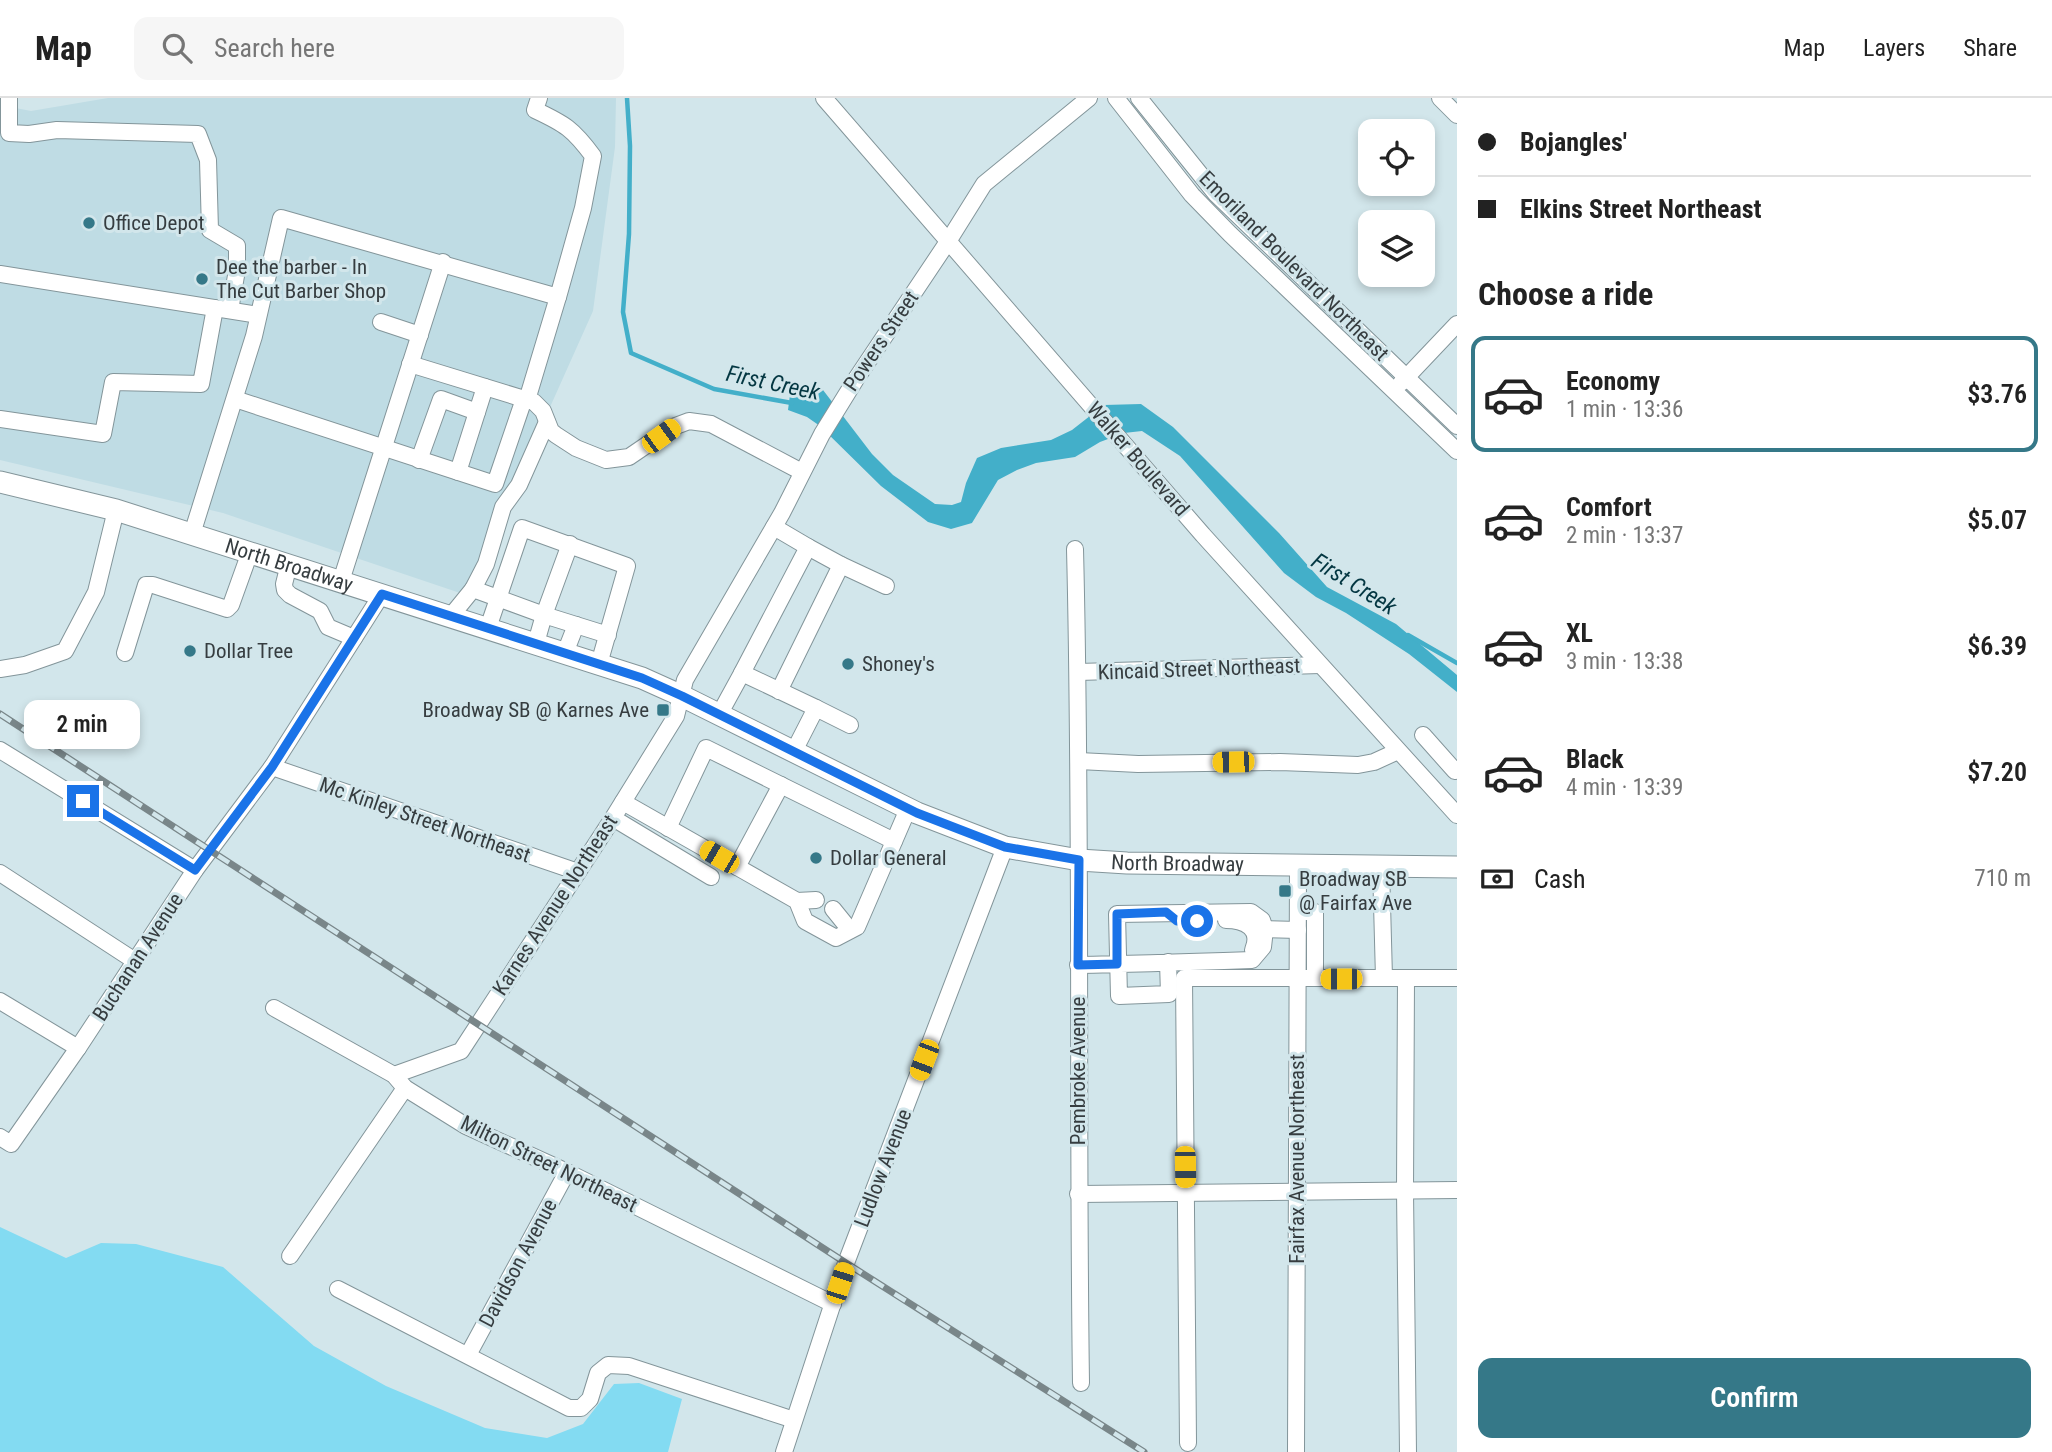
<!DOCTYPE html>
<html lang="en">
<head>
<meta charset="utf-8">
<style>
  body { margin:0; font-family:"Roboto Condensed",sans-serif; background:#f6f6f6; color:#222; height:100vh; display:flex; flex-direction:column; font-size:26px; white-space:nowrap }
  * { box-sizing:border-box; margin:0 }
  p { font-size:23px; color:#767676 }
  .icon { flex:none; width:38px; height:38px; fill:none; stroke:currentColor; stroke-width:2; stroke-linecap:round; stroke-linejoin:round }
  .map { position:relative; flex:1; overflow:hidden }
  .panel { display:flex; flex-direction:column; background:#fff; width:595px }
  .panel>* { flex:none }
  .hud { display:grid; align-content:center; height:154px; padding:0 21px; background:#fff }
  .tools { position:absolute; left:1358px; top:21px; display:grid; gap:14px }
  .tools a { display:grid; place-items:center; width:77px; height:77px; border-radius:14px; background:#fff; box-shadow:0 4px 10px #0003; font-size:35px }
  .end { position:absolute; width:32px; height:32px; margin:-16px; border:9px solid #1a73e8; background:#fff; box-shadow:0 0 0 4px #fff }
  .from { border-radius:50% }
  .bubble { position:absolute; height:49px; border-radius:14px; background:#fff; box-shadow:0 4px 10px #0003; font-size:23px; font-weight:600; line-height:49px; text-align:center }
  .car { position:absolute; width:21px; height:42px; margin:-21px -10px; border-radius:9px; box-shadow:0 0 5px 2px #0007; background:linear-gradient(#f5c518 24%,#345 0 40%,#f5c518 0 76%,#345 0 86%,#f5c518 0) }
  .hud b { display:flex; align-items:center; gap:24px; height:66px; font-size:26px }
  .hud b+b { border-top:2px solid #e0e0e0 }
  .hud i { width:18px; height:18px; background:#222 }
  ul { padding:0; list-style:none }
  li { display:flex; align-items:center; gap:21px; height:116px; margin:0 14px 10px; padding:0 7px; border:4px solid transparent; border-radius:14px }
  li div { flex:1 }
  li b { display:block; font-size:26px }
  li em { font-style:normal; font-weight:600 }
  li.selected { border-color:#357888 }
  li>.icon { width:63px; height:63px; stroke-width:1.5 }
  h2 { padding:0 21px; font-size:32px; line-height:84px }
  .pay { display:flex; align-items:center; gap:18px; height:77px; padding:0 21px; font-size:26px }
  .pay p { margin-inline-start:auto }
  .action { display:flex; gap:14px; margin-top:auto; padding:14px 21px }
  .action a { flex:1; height:80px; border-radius:14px; background:#357888; color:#fff; font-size:28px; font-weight:600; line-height:80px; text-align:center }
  header { display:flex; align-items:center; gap:42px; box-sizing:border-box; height:98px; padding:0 35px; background:#fff; border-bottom:2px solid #e0e0e0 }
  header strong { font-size:33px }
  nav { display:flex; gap:38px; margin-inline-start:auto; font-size:24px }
  .search { width:490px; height:63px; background:#f6f6f6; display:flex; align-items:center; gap:18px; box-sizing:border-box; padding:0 24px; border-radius:14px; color:#767676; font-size:26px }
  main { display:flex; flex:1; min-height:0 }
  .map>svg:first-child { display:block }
  .built { fill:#bfdce4 }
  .green { fill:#83dbf2 }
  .water { fill:#43afc9 }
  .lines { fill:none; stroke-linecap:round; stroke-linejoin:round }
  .stream { stroke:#43afc9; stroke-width:4.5 }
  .minor-casing { stroke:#83959a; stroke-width:18 }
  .major-casing { stroke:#83959a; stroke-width:23 }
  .minor { stroke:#fff; stroke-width:16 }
  .major { stroke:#fff; stroke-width:21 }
  .rail-casing { stroke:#798689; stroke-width:7 }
  .rail { stroke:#d2e6eb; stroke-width:4.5; stroke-dasharray:13; stroke-linecap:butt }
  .route { stroke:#1a73e8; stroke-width:9 }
  .poi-dot { fill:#357888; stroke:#d2e6eb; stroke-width:2.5 }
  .labels { text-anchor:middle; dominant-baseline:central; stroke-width:6; stroke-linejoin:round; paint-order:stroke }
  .poi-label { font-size:21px; fill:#363d40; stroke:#d2e6eb; text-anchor:start }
  .street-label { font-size:21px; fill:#363d40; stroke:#d2e6eb }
  .water-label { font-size:23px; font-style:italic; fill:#043742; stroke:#d2e6eb }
</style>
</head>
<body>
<header>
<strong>Map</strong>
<div class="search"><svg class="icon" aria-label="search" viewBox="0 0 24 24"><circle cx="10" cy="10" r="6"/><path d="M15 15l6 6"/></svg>Search here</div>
<nav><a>Map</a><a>Layers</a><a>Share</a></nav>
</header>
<main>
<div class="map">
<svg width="1457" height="1354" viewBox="0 0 1457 1354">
  <rect width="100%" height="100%" fill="#d2e6eb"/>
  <polygon class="built" points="108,0 616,0 615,49 593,213 466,497 223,415 0,362 0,7 31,13"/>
  <polygon class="green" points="0,1129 66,1160 101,1145 136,1146 223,1169 314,1248 386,1288 485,1330 547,1340 583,1326 614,1286 639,1285 682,1301 668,1354 0,1354"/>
  <polygon class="water" points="807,287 823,292 872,356 893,377 935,406 952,407 961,404 966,385 977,360 1001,350 1051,342 1072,332 1104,307 1141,306 1173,329 1279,435 1327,489 1396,526 1457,577 1457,594 1409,556 1346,515 1316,499 1284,475 1180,358 1142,333 1124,335 1100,344 1075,359 1036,365 1017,372 998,382 972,425 951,431 928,424 881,388 820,328 807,319 788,312 791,289"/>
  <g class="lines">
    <g class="stream">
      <polyline points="627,0 630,48 629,136 623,214 631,255 714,291 792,305"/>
      <polyline points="1408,537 1457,565"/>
    </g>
    <defs>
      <g id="minor">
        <polyline points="9,0 9,35 29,36 57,32 198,36 208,62 210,132 237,148 237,172 230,212"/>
        <polyline points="824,0 1203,437 1457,717"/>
        <polyline points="1116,0 1192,97 1230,136 1457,353"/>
        <polyline points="1139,0 1216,96 1457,328"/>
        <polyline points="1440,0 1457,17"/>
        <polyline points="0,176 258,217"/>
        <polyline points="381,224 420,237"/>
        <polyline points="410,266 534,304 543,313 551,333 556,337 576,350 606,362 629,359 673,329 689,323 711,326 802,374"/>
        <polyline points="1401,285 1457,226"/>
        <polyline points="235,301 495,386 524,301"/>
        <polyline points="527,302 558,199"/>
        <polyline points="0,321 103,336 113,284 201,286 215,210"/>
        <polyline points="419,362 441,301 477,314"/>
        <polyline points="458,374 485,289"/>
        <polyline points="774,429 808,449 742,575 816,610"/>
        <path d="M192,436L254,238L281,120L558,199L583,110L593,58C573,31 565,26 535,12L539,0"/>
        <path d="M1075,451C1082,729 1077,1007 1081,1285"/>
        <polyline points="289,466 284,486 285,492 290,497 320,513 328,529 354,540"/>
        <polyline points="841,467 886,488"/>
        <polyline points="341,483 443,164"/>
        <polyline points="473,491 486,466 503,409 519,387 547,324"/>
        <polyline points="451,518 473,491 544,517 570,446"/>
        <polyline points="488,530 522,430 627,468 599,566"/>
        <polyline points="536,545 544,517 608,537"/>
        <polyline points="125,555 146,487 153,487 227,511 231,507 250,454"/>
        <polyline points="565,555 576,527"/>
        <polyline points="0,571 25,567 65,553 96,494 116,412"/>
        <polyline points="1078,574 1320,567"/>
        <polyline points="779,593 841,467 808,449"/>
        <polyline points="719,617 742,575"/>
        <polyline points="1423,637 1455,673"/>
        <polyline points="0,652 195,772"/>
        <polyline points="794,653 816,610 850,627"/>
        <polyline points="1079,663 1138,666 1280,664 1358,667 1374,664 1398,653"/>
        <polyline points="272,669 578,774"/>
        <polyline points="623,704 797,803 805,823 836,840 857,829 908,711"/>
        <polyline points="613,720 711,779"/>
        <polyline points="668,730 706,650 894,743"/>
        <polyline points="1381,768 1384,880"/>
        <polyline points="737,769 781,687"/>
        <polyline points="0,775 135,863"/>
        <polyline points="797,803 816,802"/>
        <polyline points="833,811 850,832"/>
        <polyline points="1298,814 1315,814 1315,874"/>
        <path d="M1226,822C1245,822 1262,831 1253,852"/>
        <polyline points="1265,831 1298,832"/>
        <path d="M1078,867C1136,866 1194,864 1252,862L1263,849L1265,831L1262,822L1251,814L1117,816L1119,898L1169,896L1168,864"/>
        <polyline points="1406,880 1405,1093 1408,1354"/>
        <polyline points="0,903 78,950"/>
        <polyline points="274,910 394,977 405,990 466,1028 567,1074 833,1206"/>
        <polyline points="394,977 461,953 613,720 676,618 685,582 782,415 822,336 856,281 949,142 984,86 1089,0"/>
        <polyline points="0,1039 11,1046 78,950 195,772 272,669 382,496"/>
        <polyline points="1078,1096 1457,1092"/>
        <polyline points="290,1158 405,990"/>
        <polyline points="338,1191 569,1310 581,1310 590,1301 598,1275 608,1267 629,1268 794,1322"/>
        <polyline points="468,1257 567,1074"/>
        <polyline points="1188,1345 1184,880 1457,880"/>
        <polyline points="784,1354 846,1165 1005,749"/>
        <polyline points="1296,1354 1298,768"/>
      </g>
      <g id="major">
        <path id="s1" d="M0,384L116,412L642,580L682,598L917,715L1005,749L1079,762L1127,765L1457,769"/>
      </g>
    </defs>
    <use href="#minor" class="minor-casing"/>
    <use href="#major" class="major-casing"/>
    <use href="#minor" class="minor"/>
    <use href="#major" class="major"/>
    <defs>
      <polyline id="rail" points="0,616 846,1165 1144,1354"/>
    </defs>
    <use href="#rail" class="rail-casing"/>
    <use href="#rail" class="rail"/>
  </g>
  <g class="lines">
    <polyline class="route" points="83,703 195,772 272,669 382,496 642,580 682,598 917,715 1005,749 1079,762 1078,867 1117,866 1117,816 1166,814 1177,823 1197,823"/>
  </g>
  <g class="poi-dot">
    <circle cx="89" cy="125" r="7"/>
    <circle cx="202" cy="181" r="7"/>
    <circle cx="190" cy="553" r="7"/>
    <circle cx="848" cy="566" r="7"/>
    <rect x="656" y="605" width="14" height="14" rx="3.5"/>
    <circle cx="816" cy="760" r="7"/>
    <rect x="1278" y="786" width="14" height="14" rx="3.5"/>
  </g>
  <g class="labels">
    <g class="poi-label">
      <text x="103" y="125">Office Depot</text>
      <text x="216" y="169">Dee the barber - In<tspan x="216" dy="24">The Cut Barber Shop</tspan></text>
      <text x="204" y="553">Dollar Tree</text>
      <text x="862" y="566">Shoney's</text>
      <text x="649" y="612" text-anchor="end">Broadway SB @ Karnes Ave</text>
      <text x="830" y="760">Dollar General</text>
      <text x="1299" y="781">Broadway SB<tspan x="1299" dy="24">@ Fairfax Ave</tspan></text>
    </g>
    <g class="street-label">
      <text transform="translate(1294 168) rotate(45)">Emoriland Boulevard Northeast</text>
      <text transform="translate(881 243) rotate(-56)">Powers Street</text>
      <text transform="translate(1138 361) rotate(49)">Walker Boulevard</text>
      <text stroke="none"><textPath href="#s1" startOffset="301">North Broadway</textPath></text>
      <text transform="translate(1199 571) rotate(-2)">Kincaid Street Northeast</text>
      <text transform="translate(425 722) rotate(19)">Mc Kinley Street Northeast</text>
      <text stroke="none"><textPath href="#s1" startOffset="1246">North Broadway</textPath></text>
      <text transform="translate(555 807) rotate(-57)">Karnes Avenue Northeast</text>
      <text transform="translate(138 859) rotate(-57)">Buchanan Avenue</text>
      <text transform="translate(1078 973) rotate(-90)">Pembroke Avenue</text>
      <text transform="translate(1297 1061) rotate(-90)">Fairfax Avenue Northeast</text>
      <text transform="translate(549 1066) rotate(26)">Milton Street Northeast</text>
      <text transform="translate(883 1070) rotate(-69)">Ludlow Avenue</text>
      <text transform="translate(518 1165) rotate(-62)">Davidson Avenue</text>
    </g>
    <g class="water-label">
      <text transform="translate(773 285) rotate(12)">First Creek</text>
      <text transform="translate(1354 486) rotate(32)">First Creek</text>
    </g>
  </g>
</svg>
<div class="tools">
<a><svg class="icon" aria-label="locate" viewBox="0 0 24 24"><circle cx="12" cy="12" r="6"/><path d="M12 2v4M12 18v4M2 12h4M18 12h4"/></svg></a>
<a><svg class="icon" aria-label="layers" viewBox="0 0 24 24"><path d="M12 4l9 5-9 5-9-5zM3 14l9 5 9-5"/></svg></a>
</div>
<i class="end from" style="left:1197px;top:823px"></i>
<i class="end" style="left:83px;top:703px"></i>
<div class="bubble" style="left:24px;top:602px;width:116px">2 min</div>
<i class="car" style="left:661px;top:338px;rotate:54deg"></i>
<i class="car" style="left:1233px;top:664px;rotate:269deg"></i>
<i class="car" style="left:719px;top:759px;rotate:300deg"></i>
<i class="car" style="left:1341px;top:881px;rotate:270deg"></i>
<i class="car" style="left:924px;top:962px;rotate:201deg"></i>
<i class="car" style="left:1185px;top:1069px;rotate:179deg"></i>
<i class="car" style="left:840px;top:1185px;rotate:18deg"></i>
</div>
<section class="panel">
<div class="hud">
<b><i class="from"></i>Bojangles'</b>
<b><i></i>Elkins Street Northeast</b>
</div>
<h2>Choose a ride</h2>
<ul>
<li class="selected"><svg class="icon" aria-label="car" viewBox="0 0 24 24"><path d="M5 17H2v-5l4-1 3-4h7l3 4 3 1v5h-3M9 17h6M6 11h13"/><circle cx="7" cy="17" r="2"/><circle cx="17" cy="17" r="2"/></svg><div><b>Economy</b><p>1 min · 13:36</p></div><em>$3.76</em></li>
<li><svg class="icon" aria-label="car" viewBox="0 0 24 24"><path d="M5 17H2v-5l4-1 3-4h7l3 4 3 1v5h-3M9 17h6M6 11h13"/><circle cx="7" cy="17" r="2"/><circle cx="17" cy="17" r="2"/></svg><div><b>Comfort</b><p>2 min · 13:37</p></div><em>$5.07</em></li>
<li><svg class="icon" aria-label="car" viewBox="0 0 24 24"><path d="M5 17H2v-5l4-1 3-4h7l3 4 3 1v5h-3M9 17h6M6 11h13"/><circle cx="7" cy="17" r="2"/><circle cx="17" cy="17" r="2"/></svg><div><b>XL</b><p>3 min · 13:38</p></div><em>$6.39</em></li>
<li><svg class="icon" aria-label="car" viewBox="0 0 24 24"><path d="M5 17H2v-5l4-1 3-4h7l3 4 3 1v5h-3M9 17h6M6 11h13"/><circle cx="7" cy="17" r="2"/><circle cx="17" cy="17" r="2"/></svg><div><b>Black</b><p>4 min · 13:39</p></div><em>$7.20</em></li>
</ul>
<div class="pay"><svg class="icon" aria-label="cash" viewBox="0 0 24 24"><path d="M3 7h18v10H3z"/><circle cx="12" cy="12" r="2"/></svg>Cash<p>710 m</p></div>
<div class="action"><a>Confirm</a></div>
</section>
</main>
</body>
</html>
